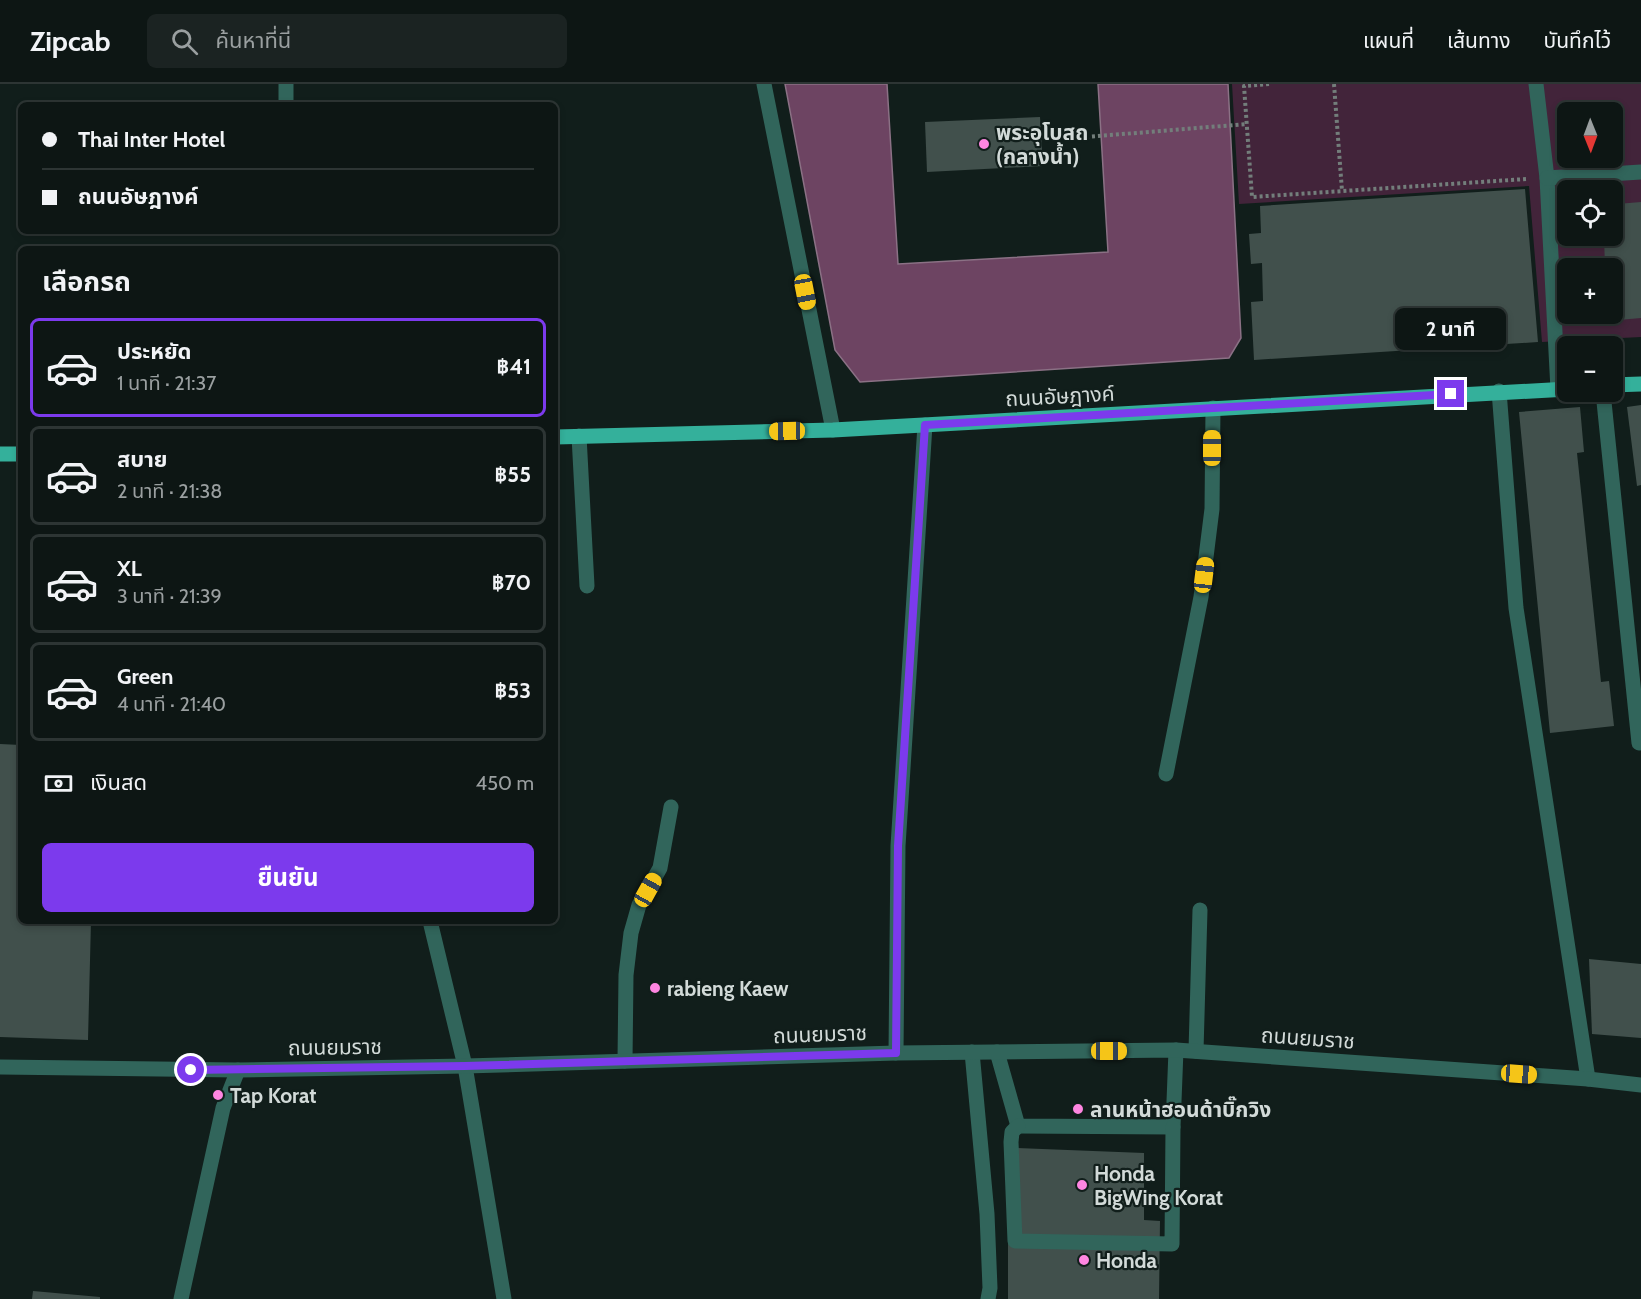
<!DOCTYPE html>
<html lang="th">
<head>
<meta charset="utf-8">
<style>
  body { margin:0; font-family:Cabin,"Noto Sans Thai",sans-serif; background:#1b2322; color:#f1f3f6; height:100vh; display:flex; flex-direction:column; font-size:22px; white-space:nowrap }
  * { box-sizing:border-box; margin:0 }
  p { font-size:20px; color:#9a9fa0 }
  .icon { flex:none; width:33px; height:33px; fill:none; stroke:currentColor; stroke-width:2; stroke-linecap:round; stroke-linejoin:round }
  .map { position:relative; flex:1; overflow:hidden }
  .sheet { position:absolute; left:18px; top:162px; width:540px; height:678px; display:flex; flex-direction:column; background:#0d1614; border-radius:9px; box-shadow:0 3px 9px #0003,0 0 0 2px #2d3534 }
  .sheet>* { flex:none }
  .top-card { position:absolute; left:18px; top:18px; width:540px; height:132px; border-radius:9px; box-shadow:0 3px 9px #0003,0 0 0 2px #2d3534; display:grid; align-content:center; height:132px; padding:0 24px; background:#0d1614 }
  .needle { width:39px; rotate:179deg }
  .tools { position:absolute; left:1557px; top:18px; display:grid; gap:12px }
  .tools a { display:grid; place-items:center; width:66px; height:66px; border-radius:9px; background:#0d1614; box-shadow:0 3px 9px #0003,0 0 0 2px #2d3534; font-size:30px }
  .end { position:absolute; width:27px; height:27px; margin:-14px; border:8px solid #7c3aed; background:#fff; box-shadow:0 0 0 3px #fff }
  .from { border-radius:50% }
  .bubble { position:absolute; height:42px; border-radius:9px; background:#0d1614; box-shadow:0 3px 9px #0003,0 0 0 2px #2d3534; font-size:20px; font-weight:700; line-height:42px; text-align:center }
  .car { position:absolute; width:18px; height:36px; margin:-18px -9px; border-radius:8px; box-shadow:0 0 4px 2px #0007; background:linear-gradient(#f5c518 24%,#345 0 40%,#f5c518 0 76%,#345 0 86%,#f5c518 0) }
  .top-card b { display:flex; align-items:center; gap:21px; height:57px; font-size:22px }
  .top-card b+b { border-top:2px solid #2d3534 }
  .top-card i { width:15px; height:15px; background:#f1f3f6 }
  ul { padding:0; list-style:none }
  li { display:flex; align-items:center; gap:18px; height:99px; margin:0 12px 9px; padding:0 12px; border:3px solid #2d3534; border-radius:9px }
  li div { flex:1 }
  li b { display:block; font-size:22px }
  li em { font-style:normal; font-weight:700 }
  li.on { border-color:#7c3aed }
  li>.icon { width:54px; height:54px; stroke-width:1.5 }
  h2 { padding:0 24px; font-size:27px; line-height:72px }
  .pay { display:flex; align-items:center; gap:15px; height:66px; padding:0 24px; font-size:22px }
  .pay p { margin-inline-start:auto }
  .button { display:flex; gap:12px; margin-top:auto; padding:12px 24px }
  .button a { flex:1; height:69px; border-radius:9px; background:#7c3aed; color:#fff; font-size:24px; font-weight:700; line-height:69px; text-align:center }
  header { display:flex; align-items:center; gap:36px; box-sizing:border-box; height:84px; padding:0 30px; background:#0d1614; border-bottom:2px solid #2d3534 }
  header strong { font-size:28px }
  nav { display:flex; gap:33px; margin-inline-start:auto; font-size:21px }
  .search { width:420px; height:54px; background:#1b2322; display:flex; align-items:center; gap:15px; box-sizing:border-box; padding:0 21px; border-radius:9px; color:#9a9fa0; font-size:22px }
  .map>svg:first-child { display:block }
  .green { fill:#42243a; fill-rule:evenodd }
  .water { fill:#6d4462; stroke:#8b7185; stroke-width:1.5 }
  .building { fill:#41504c }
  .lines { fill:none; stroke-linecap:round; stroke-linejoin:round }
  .path { stroke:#737e7b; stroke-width:4; stroke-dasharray:3 3; stroke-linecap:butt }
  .minor { stroke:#31655b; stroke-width:15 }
  .major { stroke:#34b09b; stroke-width:15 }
  .route { stroke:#7c3aed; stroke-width:8 }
  .poi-dot { fill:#fe86e1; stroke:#111e1b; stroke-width:2 }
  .labels { text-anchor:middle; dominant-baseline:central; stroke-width:4.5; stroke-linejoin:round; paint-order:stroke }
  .poi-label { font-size:21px; font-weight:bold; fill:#d2dad8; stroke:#111e1b; text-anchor:start }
  .street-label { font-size:21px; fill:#d2dad8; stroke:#111e1b }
</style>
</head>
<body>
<header>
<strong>Zipcab</strong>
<div class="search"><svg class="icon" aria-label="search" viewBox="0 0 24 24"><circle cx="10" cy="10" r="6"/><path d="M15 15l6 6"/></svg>ค้นหาที่นี่</div>
<nav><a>แผนที่</a><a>เส้นทาง</a><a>บันทึกไว้</a></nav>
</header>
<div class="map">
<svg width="1641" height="1215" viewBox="0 0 1641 1215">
  <rect width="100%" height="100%" fill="#111e1b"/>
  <path class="green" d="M1232,0H1641V253L1542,258L1529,102L1239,120ZM1568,28H1612V74H1568ZM1568,106H1612V152H1568ZM1568,184H1612V230H1568Z"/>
  <polygon class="water" points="785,0 887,0 898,180 1108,168 1098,0 1228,0 1241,254 1229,274 860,298 835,266"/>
  <g class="building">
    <polygon points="1040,33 1043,82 927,88 925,38"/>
    <polygon points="1525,105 1538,258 1254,276 1251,218 1263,217 1262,179 1251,180 1249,150 1261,149 1260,122"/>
    <polygon points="1641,118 1641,234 1607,237 1607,230 1612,230 1612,184 1605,184 1604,152 1612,152 1612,139 1618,139 1617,120"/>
    <polygon points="1641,321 1641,401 1637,402 1627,323"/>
    <polygon points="1580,323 1584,368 1577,369 1601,598 1609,597 1614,642 1550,649 1519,328"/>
    <polygon points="0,660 21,661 21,837 91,837 88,956 0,953"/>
    <polygon points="1589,875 1641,880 1641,954 1592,950"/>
    <polygon points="1017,1064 1144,1069 1144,1136 1160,1137 1159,1215 1008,1215 1008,1133"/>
    <polygon points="33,1207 100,1213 100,1215 32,1215"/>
  </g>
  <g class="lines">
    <g class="path">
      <polyline points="1269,0 1244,2 1252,113 1526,95"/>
      <polyline points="1334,0 1342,107"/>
      <polyline points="1086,53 1247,40"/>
    </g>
    <g class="minor">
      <polyline points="286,0 286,21"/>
      <polyline points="764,0 833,346"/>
      <polyline points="1536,0 1547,94 1558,306"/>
      <polyline points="1547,94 1641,88"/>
      <polyline points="1499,307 1516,524 1588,995"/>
      <polyline points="1603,308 1639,659 1641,658"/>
      <polyline points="579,352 587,502"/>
      <polyline points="1166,690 1201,513 1212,425 1213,324"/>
      <polyline points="430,837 465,982 504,1215"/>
      <polyline points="1196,967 1200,826"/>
      <polyline points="972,968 987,1130 990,1204 988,1215"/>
      <polyline points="997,968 1018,1042 1173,1043 1176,966"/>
      <polyline points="896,969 898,762 925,341"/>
      <polyline points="625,977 626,891 631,849 639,821 660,784 671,723"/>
      <polyline points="0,983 238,986 465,982 896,969 1176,966 1588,995 1641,1001"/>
      <polyline points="1018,1042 1012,1048 1011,1058 1015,1157 1172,1160 1173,1043"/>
      <polyline points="181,1215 223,1024 238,986"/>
    </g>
    <g class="major">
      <polyline points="1612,301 1641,300"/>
      <polyline points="555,353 833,346 1568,305"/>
      <polyline points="0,370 21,370"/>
    </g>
  </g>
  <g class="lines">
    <polyline class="route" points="191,986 465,982 896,969 898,762 925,341 1451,310"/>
  </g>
  <g class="poi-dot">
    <circle cx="984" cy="60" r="6"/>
    <circle cx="655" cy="904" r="6"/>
    <circle cx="218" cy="1011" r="6"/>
    <circle cx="1078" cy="1025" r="6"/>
    <circle cx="1082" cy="1101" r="6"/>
    <circle cx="1084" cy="1176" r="6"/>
  </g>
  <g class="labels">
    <g class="poi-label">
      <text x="996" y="48">พระอุโบสถ<tspan x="996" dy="24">(กลางน้ำ)</tspan></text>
      <text x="667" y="904">rabieng Kaew</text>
      <text x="230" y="1011">Tap Korat</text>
      <text x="1090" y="1025">ลานหน้าฮอนด้าบิ๊กวิง</text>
      <text x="1094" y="1089">Honda<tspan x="1094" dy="24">BigWing Korat</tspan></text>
      <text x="1096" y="1176">Honda</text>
    </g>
    <g class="street-label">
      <text transform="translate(1060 312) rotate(-3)">ถนนอัษฎางค์</text>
      <text transform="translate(820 950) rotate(-2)">ถนนยมราช</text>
      <text transform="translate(1308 954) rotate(4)">ถนนยมราช</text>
      <text transform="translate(335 963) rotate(-1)">ถนนยมราช</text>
    </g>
  </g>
</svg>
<div class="tools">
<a><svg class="needle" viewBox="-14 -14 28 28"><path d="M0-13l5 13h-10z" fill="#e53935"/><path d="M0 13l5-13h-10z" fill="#9a9fa0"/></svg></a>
<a><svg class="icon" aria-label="locate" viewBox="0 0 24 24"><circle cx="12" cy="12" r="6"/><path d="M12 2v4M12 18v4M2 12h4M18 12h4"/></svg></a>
<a>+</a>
<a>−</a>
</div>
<i class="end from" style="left:191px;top:986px"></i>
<i class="end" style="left:1451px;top:310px"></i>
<div class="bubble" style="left:1395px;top:224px;width:111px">2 นาที</div>
<i class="car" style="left:805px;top:208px;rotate:169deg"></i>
<i class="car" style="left:787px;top:347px;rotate:269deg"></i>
<i class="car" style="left:1212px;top:364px;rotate:0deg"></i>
<i class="car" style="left:1204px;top:491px;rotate:7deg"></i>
<i class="car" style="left:648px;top:806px;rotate:29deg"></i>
<i class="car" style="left:1109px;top:967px;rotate:90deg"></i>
<i class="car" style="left:1519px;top:990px;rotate:94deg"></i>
<div class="top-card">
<b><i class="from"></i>Thai Inter Hotel</b>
<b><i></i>ถนนอัษฎางค์</b>
</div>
<section class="sheet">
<h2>เลือกรถ</h2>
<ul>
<li class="on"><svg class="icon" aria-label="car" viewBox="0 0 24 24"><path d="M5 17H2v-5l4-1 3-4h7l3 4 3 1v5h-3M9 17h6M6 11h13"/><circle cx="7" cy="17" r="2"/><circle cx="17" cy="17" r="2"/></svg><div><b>ประหยัด</b><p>1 นาที · 21:37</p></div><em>฿41</em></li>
<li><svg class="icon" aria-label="car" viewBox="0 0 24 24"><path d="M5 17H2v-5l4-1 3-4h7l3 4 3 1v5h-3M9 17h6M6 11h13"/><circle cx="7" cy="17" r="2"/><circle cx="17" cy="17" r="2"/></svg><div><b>สบาย</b><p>2 นาที · 21:38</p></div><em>฿55</em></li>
<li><svg class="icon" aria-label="car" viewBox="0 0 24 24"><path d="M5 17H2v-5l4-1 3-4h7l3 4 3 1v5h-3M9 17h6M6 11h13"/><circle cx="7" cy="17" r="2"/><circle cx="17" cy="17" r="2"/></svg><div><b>XL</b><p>3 นาที · 21:39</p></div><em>฿70</em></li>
<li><svg class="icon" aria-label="car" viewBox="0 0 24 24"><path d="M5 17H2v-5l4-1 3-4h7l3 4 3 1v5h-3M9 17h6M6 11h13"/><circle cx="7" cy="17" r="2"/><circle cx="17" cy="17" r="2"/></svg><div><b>Green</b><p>4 นาที · 21:40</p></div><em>฿53</em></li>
</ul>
<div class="pay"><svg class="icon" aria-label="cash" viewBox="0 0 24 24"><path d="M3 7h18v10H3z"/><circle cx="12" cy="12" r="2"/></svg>เงินสด<p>450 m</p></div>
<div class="button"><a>ยืนยัน</a></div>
</section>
</div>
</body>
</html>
